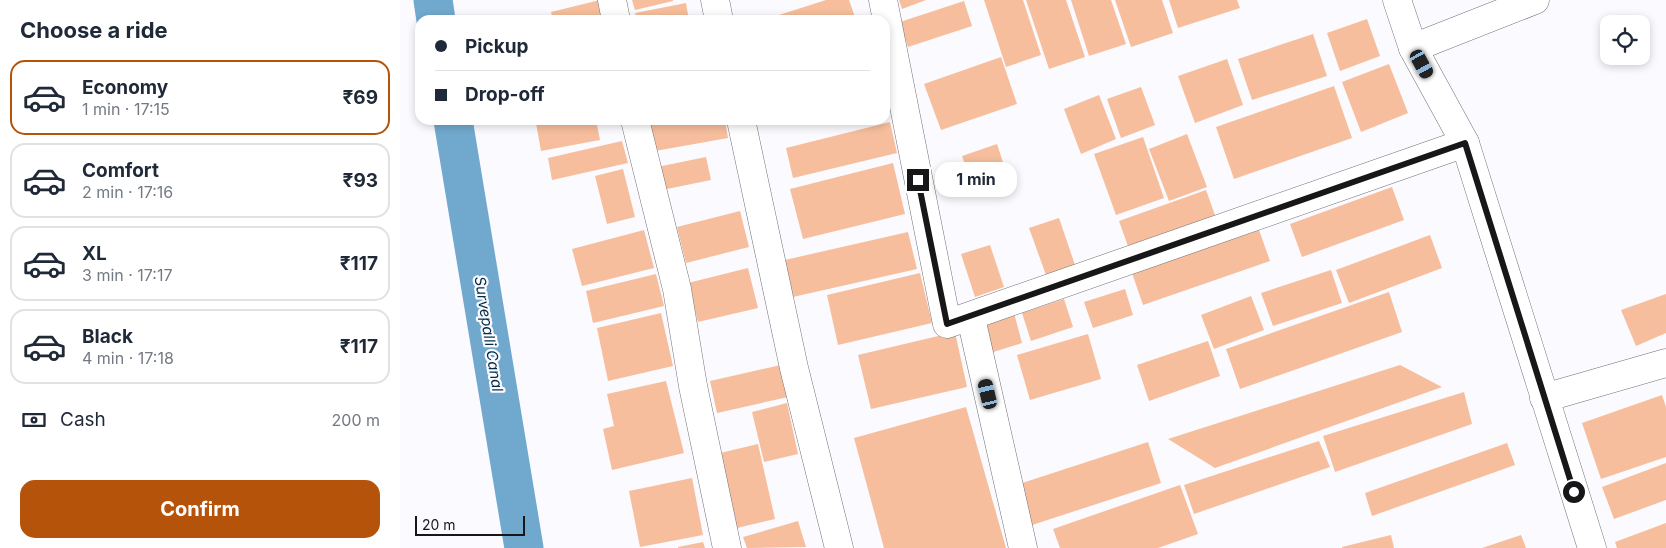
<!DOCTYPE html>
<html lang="en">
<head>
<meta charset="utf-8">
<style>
  body { margin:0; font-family:Inter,sans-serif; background:#f6f6f7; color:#1f2937; height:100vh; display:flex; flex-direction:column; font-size:19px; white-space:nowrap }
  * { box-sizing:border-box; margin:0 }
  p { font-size:16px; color:#747a83 }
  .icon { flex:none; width:28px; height:28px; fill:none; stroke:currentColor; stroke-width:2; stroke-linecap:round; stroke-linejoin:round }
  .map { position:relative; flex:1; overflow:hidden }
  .sheet { display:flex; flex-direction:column; background:#fff; width:400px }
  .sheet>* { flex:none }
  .guide { position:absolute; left:15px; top:15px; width:475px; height:110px; border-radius:15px; box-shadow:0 2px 8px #0003; display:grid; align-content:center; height:110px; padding:0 20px; background:#fff }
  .fabs { position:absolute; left:1200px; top:15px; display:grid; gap:10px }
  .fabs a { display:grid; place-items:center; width:50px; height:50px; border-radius:10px; background:#fff; box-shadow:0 2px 8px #0003; font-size:25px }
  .scale { position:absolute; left:15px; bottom:12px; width:110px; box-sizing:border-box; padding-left:5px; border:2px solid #171618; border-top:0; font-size:14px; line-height:18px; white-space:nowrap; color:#171618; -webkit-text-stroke:4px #fbfafe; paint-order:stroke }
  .end { position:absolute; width:22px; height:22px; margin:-11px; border:6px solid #171618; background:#fff; box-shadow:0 0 0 2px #fff }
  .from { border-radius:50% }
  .bubble { position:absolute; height:35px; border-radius:15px; background:#fff; box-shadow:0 2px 8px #0003; font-size:16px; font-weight:700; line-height:35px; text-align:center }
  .car { position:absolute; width:15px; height:30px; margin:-15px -8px; border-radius:6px; box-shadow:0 0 4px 1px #0007; background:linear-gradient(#222 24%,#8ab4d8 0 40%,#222 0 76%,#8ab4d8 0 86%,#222 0) }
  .guide b { display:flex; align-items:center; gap:18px; height:48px; font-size:19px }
  .guide b+b { border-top:1px solid #e0e1e3 }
  .guide i { width:12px; height:12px; background:#1f2937 }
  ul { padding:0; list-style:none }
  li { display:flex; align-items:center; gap:15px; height:75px; margin:0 10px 8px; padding:0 10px; border:2px solid #e0e1e3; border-radius:15px }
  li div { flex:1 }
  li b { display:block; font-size:19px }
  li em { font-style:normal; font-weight:700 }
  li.selected { border-color:#b45309 }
  li>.icon { width:45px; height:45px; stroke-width:1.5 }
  h2 { padding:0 20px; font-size:22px; line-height:60px }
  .pay { display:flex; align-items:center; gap:12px; height:55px; padding:0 20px; font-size:19px }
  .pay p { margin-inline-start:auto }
  .cta { display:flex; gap:10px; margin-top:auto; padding:10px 20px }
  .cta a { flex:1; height:58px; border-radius:15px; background:#b45309; color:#fff; font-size:20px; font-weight:700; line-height:58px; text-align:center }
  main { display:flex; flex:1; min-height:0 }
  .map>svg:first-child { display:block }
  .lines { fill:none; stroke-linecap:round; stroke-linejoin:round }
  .canal { stroke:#71a9ce; stroke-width:39 }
  .building { fill:#f6be9c }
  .minor-casing { stroke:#727076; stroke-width:29 }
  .tertiary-casing { stroke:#727076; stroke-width:29 }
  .minor { stroke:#fff; stroke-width:28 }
  .tertiary { stroke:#fff; stroke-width:28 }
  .route { stroke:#171618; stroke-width:6 }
  .labels { text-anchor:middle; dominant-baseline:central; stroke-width:4.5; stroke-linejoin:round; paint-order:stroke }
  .water-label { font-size:15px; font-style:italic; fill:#002d45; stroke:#fbfafe }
</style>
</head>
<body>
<main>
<section class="sheet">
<h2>Choose a ride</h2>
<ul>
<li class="selected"><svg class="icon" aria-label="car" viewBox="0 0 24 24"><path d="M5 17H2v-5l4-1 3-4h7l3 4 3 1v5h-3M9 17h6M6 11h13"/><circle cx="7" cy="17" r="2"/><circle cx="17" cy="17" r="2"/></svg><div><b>Economy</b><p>1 min · 17:15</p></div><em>₹69</em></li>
<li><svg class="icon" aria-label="car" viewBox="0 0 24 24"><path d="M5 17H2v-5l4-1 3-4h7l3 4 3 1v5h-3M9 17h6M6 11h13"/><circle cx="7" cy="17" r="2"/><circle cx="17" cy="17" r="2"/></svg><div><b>Comfort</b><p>2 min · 17:16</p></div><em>₹93</em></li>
<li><svg class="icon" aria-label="car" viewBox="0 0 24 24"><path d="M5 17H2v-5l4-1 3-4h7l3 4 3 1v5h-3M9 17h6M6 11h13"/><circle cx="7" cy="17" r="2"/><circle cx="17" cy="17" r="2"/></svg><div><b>XL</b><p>3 min · 17:17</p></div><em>₹117</em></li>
<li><svg class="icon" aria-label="car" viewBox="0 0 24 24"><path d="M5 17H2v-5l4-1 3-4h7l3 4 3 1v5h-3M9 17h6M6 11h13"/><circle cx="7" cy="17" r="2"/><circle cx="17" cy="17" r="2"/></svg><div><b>Black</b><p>4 min · 17:18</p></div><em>₹117</em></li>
</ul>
<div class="pay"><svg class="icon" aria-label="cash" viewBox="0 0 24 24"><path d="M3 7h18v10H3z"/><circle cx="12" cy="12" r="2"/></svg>Cash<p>200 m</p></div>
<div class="cta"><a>Confirm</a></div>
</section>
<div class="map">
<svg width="1266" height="548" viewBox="0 0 1266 548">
  <rect width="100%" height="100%" fill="#fbfafe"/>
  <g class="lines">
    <g class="canal">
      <polyline points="33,0 36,20"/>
      <polyline points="53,120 124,548"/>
    </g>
  </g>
  <g class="building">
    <polygon points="200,0 205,20 153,20 151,12"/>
    <polygon points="232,0 273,0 273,1 235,10"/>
    <polygon points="426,0 449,0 456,20 380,20 379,15"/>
    <polygon points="499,0 526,0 502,9"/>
    <polygon points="584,0 623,0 641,55 606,67"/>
    <polygon points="626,0 666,0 685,57 649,69"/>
    <polygon points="671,0 711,0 726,44 689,56"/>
    <polygon points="715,0 762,0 773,33 731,47"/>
    <polygon points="769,0 837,0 840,8 778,28"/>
    <polygon points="564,1 572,26 508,47 500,22"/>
    <polygon points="286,3 289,20 237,20 235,13"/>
    <polygon points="967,19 980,56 940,71 927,33"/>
    <polygon points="913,34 927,76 852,100 838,59"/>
    <polygon points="601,57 617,104 541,130 524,84"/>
    <polygon points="827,59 843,105 795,123 778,76"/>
    <polygon points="989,64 1008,113 961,132 942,82"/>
    <polygon points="934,86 952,138 834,179 816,127"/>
    <polygon points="741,87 755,125 721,138 707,99"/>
    <polygon points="699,95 716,139 681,154 664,109"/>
    <polygon points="151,120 196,120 200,140 141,151 136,123"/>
    <polygon points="325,120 328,138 255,151 250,121"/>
    <polygon points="490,122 497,153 393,178 386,148"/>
    <polygon points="787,134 807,187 769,201 749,149"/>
    <polygon points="743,137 764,198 716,215 694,154"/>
    <polygon points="222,141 228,163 152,180 148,158"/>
    <polygon points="597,144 609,181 575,193 562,156"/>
    <polygon points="306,157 311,180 262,190 257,167"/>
    <polygon points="493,163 505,214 403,239 390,189"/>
    <polygon points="223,169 235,217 207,224 195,176"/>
    <polygon points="992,187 1004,220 902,257 890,224"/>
    <polygon points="806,190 816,218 729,249 719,221"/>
    <polygon points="340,211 349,247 286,263 277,227"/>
    <polygon points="659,218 675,265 646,275 629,228"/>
    <polygon points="244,230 254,268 182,286 172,249"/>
    <polygon points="859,230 870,261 743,305 732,273"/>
    <polygon points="508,232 517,269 384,299 376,262"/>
    <polygon points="1030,235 1042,268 949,303 936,270"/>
    <polygon points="590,245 604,287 575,297 561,254"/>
    <polygon points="348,268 358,308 298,322 288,283"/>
    <polygon points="931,270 942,303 873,326 861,293"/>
    <polygon points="520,273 532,323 438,345 427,295"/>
    <polygon points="256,274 264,306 193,323 186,291"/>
    <polygon points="725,289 733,315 693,328 684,302"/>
    <polygon points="989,292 1002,332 840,389 826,349"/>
    <polygon points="1266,294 1266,333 1236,346 1221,310"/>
    <polygon points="851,296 864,330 814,349 801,315"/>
    <polygon points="664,299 673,327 631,341 622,313"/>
    <polygon points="261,313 273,366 208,381 197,328"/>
    <polygon points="614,313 622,343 587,354 578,324"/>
    <polygon points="555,332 567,387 471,409 458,355"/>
    <polygon points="688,334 701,379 630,400 617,355"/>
    <polygon points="808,341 820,376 749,401 737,365"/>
    <polygon points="381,365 388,397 317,413 310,381"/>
    <polygon points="1000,365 1042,387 815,468 768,439"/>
    <polygon points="266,381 284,453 212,470 203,429 214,426 207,394"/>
    <polygon points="1064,392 1072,424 935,472 923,436"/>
    <polygon points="1262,395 1266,407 1266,457 1201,479 1182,423"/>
    <polygon points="387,403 398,454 364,462 352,412"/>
    <polygon points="566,407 606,548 484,548 454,438"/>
    <polygon points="919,441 930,467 794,514 784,485"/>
    <polygon points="748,442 761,483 626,527 613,486"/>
    <polygon points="1107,443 1115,465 972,516 965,493"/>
    <polygon points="358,444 375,519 333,529 316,454"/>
    <polygon points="1266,463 1266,500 1214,519 1202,487"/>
    <polygon points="292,478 303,535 240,547 229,491"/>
    <polygon points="780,485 798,534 758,548 660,548 653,529"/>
    <polygon points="398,521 406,547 347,548 343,537"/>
    <polygon points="1266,523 1266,548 1217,548 1215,542"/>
    <polygon points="991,535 994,548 942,548 942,547"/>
    <polygon points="1121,535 1126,548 1082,548"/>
    <polygon points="303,542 305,548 278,548 278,547"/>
  </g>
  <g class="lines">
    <defs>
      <g id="minor">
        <polyline points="315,0 319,20"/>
        <polyline points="483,0 547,324 1065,143"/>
        <polyline points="1013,48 1135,0"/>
        <polyline points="341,120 394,368 439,548"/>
        <polyline points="571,318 623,548"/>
        <polyline points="1144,398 1266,363"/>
      </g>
      <g id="tertiary">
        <polyline points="212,0 216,20"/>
        <polyline points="997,0 1013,48 1065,143 1192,548"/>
        <polyline points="235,120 277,289 293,386 327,548"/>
      </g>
    </defs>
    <use href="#minor" class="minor-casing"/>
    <use href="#tertiary" class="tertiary-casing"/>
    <use href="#minor" class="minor"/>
    <use href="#tertiary" class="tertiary"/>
  </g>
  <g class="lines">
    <polyline class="route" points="518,180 547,324 1065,143 1174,492"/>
  </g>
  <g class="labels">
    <g class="water-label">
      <text transform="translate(89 334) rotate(81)">Survepalli Canal</text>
    </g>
  </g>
</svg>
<div class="fabs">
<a><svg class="icon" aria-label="locate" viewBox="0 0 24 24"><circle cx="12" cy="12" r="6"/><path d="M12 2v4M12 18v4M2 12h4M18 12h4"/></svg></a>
</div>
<div class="scale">20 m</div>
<i class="end from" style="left:1174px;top:492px"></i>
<i class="end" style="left:518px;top:180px"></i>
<div class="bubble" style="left:535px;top:162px;width:82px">1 min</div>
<i class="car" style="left:1022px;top:64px;rotate:151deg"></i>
<i class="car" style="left:588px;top:394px;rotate:347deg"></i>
<div class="guide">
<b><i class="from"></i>Pickup</b>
<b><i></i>Drop-off</b>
</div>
</div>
</main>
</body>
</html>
